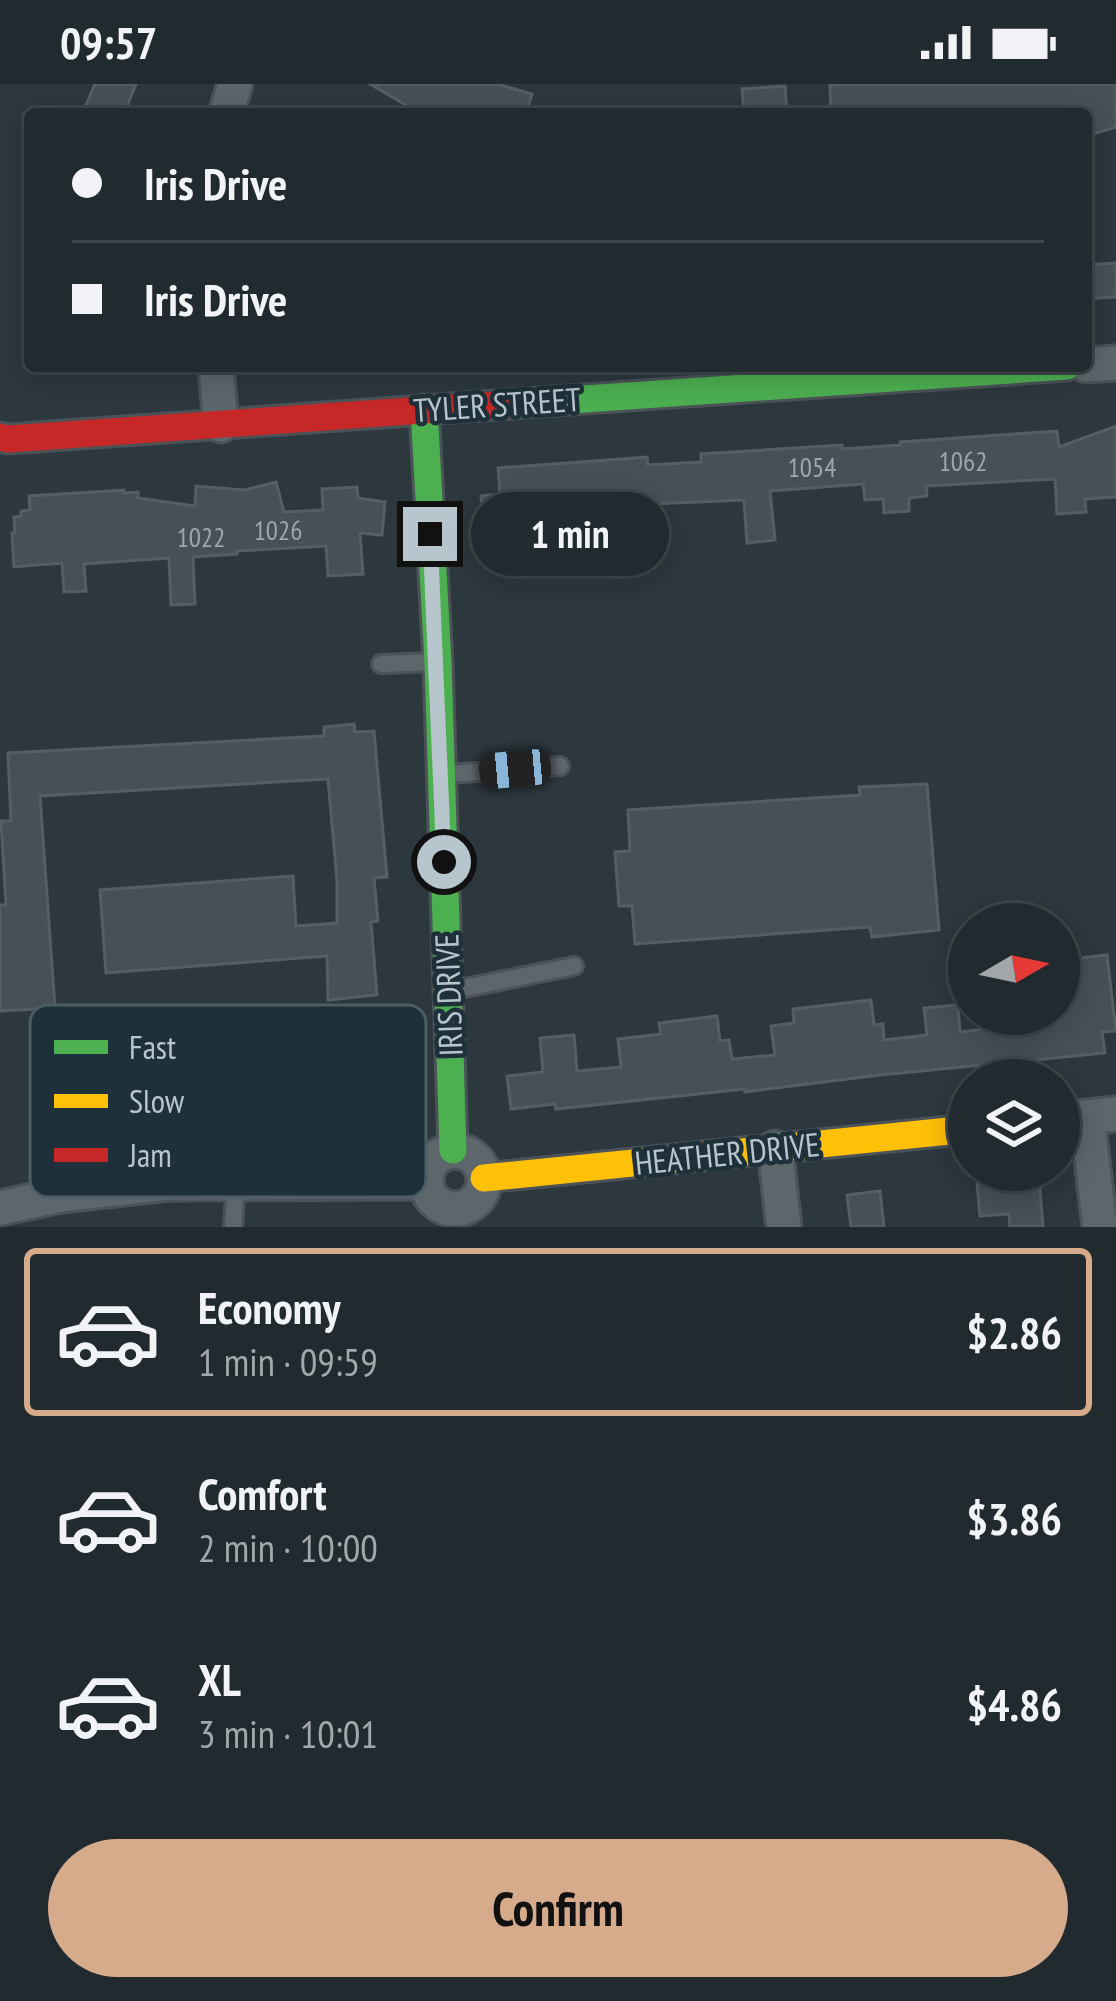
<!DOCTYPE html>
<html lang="en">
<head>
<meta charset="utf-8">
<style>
  body { margin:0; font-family:"PT Sans Narrow",sans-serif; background:#2d363a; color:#f1f3f6; height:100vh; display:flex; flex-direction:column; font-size:45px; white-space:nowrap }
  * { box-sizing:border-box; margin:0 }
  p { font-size:39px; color:#a2a7aa }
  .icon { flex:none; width:66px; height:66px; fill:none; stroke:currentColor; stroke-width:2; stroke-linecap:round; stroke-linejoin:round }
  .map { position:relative; height:1143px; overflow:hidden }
  .sheet { display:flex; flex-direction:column; background:#212a2e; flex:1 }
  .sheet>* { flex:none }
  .top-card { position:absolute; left:24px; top:24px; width:1068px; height:264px; border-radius:12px; box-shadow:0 6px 30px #0003,0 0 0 3px #3e464a; display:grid; align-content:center; height:264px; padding:0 48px; background:#212a2e }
  .needle { width:78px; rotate:81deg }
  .fabs { position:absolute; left:948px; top:819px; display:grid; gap:24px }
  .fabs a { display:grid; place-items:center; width:132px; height:132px; border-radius:50%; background:#212a2e; box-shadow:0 6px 30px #0003,0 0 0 3px #3e464a; font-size:60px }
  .end { position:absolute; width:54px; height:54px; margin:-27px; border:15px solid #b7c5cd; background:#111; box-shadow:0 0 0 6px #111 }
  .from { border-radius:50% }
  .bubble { position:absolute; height:84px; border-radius:42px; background:#212a2e; box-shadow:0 6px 30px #0003,0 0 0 3px #3e464a; font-size:39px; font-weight:700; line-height:84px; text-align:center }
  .car { position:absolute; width:36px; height:72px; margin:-36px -18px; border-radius:15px; box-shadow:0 0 9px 3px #0007; background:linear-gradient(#222 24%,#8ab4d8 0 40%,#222 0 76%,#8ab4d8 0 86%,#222 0) }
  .top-card b { display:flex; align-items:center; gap:42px; height:114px; font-size:45px }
  .top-card b+b { border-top:3px solid #3e464a }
  .top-card i { width:30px; height:30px; background:#f1f3f6 }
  ul { padding:21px 0 0; list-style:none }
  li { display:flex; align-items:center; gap:36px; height:168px; margin:0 24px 18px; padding:0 24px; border:6px solid transparent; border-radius:12px }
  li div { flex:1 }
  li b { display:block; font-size:45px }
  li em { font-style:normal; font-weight:700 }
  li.current { border-color:#d6ab8b }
  li>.icon { width:108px; height:108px; stroke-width:1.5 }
  .cta { display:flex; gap:24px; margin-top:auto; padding:24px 48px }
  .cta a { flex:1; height:138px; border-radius:72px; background:#d6ab8b; color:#111; font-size:48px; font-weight:700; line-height:138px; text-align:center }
  .status { display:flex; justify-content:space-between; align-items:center; height:84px; padding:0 60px; background:#212a2e; direction:ltr }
  .status svg { height:33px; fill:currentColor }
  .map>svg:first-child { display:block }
  .building { fill:#465055; stroke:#545f64; stroke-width:3 }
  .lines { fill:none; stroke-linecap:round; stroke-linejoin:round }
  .lane-casing { stroke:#4b5358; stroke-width:22 }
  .street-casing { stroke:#4b5358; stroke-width:39 }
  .fast-casing { stroke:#4b5358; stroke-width:33 }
  .slow-casing { stroke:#4b5358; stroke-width:33 }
  .jam-casing { stroke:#4b5358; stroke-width:33 }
  .lane { stroke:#5d666b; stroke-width:16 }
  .street { stroke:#5d666b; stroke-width:33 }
  .fast { stroke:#4caf50; stroke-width:27 }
  .slow { stroke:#ffc107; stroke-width:27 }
  .jam { stroke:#c62828; stroke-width:27 }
  .route { stroke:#b7c5cd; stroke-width:15 }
  .labels { text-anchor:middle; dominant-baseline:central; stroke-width:9; stroke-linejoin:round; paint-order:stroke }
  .number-label { font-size:27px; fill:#9ba8af }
  .street-label { font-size:33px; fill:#b7c5cd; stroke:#1e3039 }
  .key { fill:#1e3039; stroke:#4c5d65; stroke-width:3 }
  .key-label { font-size:33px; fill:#b7c5cd }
</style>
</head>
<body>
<div class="status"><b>09:57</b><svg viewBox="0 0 49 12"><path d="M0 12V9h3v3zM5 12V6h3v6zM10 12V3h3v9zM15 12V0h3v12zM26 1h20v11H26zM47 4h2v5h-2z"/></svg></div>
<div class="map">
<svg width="1116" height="1143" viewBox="0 0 1116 1143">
  <rect width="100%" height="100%" fill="#2c383e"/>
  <g class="building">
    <polygon points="95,0 136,0 124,30 82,30"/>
    <polygon points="370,0 497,0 532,10 526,30 421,30"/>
    <polygon points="843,0 1116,0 1116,43 1086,52 1086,30 831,30 830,1"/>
    <polygon points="785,2 787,30 744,30 742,5"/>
    <polygon points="1116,179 1116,213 1086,215 1086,181"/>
    <polygon points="1116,342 1116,413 1085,415 1086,428 1057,430 1055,395 926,402 927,412 909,414 909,427 884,429 883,415 865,416 863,400 770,407 775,456 747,459 744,416 649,420 653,476 632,478 630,450 557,456 556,442 513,445 514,459 485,461 481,412 500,410 498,384 647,373 648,381 701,378 701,370 842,361 842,365 900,361 900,358 1057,347 1059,363"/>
    <polygon points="276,398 284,428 323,426 322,405 357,403 358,414 385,418 382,451 360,449 363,490 328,492 326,462 237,467 237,470 193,473 195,520 171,521 169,474 84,480 86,507 64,508 62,479 14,483 12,449 15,449 14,433 21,432 21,427 30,426 29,412 124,406 124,409 138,408 138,414 195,422 196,402 244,406"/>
    <polygon points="354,640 355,648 374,647 387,793 374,794 378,837 371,838 377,911 328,916 327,872 106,889 100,806 293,792 296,842 337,839 337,797 328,695 40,712 55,924 0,927 0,821 6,821 1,737 11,737 8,669 324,652 324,643"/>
    <polygon points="927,700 939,846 872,853 870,843 635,860 632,822 619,822 615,768 630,767 628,726 860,711 859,703"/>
    <polygon points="1107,871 1116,947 1102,948 1105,969 880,991 745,1008 745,1005 556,1025 555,1020 511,1025 507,992 543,988 540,954 574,951 577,987 621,983 618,955 661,950 659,939 717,932 720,957 729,956 732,975 775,971 771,942 794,939 793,925 871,916 874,941 883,940 884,956 927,951 924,924 958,921 960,948 1003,943 1002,930 1059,930 1059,876"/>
    <polygon points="1039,1094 1043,1143 1010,1143 1009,1130 980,1132 977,1100"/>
    <polygon points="880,1107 884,1143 851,1143 847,1111"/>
  </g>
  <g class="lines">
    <defs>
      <g id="lane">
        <polyline points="381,580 434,578"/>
        <polyline points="448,690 560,682"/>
        <polyline points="455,906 574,882"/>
        <polyline points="233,1143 236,1099"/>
      </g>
      <g id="street">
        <polyline points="226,30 235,0"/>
        <polyline points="1086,281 1116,279"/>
        <polyline points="216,282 221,341"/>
        <polyline points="1087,1033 1100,1143"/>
        <polyline points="1059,1036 1116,1030"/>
        <polyline points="775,1064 784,1143"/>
        <circle cx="455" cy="1096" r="29"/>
        <polyline points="0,1124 61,1111 168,1099 426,1098"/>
      </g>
      <g id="fast">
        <polyline points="511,320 1067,282"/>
        <polyline points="424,325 438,578 453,1066"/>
      </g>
      <polyline id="slow" points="484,1094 969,1045"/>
      <polyline id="jam" points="0,353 8,355 511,320"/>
    </defs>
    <use href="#lane" class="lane-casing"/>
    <use href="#street" class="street-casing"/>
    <use href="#fast" class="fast-casing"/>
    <use href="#slow" class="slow-casing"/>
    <use href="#jam" class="jam-casing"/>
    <use href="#lane" class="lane"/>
    <use href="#street" class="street"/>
    <use href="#fast" class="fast"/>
    <use href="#slow" class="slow"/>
    <use href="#jam" class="jam"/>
  </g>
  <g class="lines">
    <polyline class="route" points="430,450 444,778"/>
  </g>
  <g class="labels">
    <g class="number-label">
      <text x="963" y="377">1062</text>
      <text x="812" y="383">1054</text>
      <text x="278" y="446">1026</text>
      <text x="201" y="453">1022</text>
    </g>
    <g class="street-label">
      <text transform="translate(497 320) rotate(-4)">TYLER STREET</text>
      <text transform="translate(448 911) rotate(-92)">IRIS DRIVE</text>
      <text transform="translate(727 1069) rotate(-6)">HEATHER DRIVE</text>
    </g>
  </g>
  <rect x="30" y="921" width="396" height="192" rx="18" class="key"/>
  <rect x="54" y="956" width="54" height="14" fill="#4caf50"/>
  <rect x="54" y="1010" width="54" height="14" fill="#ffc107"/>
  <rect x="54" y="1064" width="54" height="14" fill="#c62828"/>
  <g class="key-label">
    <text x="129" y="975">Fast</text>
    <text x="129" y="1029">Slow</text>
    <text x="129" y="1083">Jam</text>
  </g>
</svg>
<div class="fabs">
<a><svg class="needle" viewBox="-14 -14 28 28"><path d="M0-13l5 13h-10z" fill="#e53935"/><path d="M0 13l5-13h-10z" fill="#a2a7aa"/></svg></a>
<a><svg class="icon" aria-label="layers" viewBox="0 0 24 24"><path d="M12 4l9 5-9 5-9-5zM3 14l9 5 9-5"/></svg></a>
</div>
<i class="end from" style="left:444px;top:778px"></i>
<i class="end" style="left:430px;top:450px"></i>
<div class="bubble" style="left:471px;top:408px;width:198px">1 min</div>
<i class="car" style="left:515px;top:685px;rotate:265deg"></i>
<div class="top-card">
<b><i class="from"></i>Iris Drive</b>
<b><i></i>Iris Drive</b>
</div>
</div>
<section class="sheet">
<ul>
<li class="current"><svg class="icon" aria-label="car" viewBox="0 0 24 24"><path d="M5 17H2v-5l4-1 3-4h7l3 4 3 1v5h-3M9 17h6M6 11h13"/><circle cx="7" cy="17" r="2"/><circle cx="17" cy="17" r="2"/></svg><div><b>Economy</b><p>1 min · 09:59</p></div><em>$2.86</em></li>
<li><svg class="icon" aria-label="car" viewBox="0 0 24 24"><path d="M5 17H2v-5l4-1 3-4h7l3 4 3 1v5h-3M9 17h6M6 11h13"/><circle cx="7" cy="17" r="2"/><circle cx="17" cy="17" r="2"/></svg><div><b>Comfort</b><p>2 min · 10:00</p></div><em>$3.86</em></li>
<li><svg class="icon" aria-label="car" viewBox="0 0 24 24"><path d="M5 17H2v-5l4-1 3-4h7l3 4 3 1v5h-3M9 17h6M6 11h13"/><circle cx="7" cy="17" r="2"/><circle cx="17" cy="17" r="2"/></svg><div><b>XL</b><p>3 min · 10:01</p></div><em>$4.86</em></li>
</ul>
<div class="cta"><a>Confirm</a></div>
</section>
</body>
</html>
